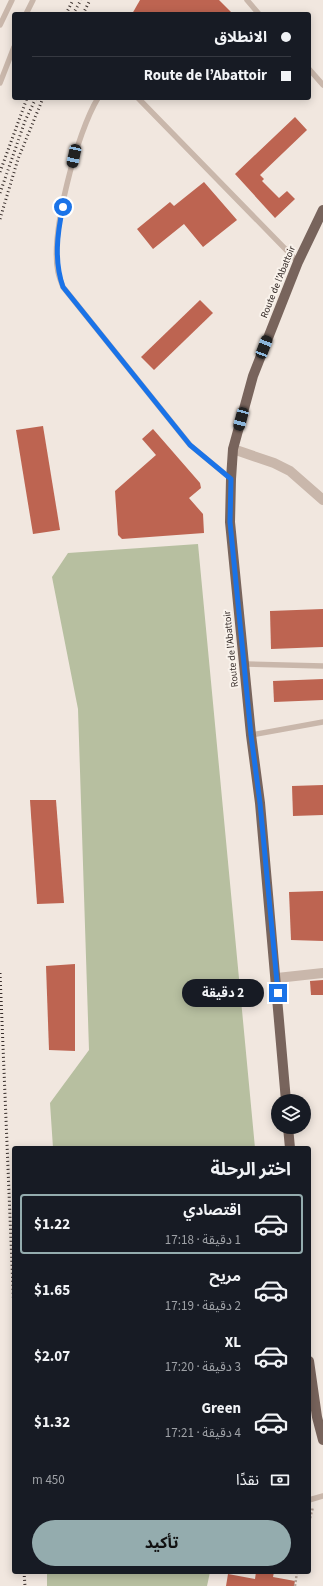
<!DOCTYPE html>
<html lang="ar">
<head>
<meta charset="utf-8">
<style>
  body { margin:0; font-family:"Source Sans 3","Noto Sans Arabic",sans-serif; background:#20242c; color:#f1f3f6; direction:rtl; height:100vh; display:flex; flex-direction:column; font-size:15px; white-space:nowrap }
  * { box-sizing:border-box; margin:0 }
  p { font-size:13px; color:#9ea1a6 }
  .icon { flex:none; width:22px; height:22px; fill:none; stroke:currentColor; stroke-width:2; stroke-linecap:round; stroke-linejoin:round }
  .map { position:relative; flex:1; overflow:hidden; direction:ltr }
  .panel { position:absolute; left:12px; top:1146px; width:299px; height:428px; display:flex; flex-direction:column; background:#171b24; border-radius:4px; box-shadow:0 2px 10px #0003; direction:rtl }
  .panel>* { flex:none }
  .hud { position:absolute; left:12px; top:12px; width:299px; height:88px; border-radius:4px; box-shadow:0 2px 10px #0003; direction:rtl; display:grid; align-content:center; height:88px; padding:0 20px; background:#171b24 }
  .buttons { position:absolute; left:271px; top:1094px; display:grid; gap:8px }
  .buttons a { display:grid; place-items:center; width:40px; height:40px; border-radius:50%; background:#171b24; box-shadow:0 2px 10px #0003; font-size:20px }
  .end { position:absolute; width:18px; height:18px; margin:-9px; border:5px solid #1a73e8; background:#fff; box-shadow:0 0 0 2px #fff }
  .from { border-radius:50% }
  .bubble { position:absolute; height:28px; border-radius:14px; background:#171b24; box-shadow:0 2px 10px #0003; font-size:13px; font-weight:700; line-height:28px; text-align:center; direction:rtl }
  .car { position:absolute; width:12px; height:24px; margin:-12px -6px; border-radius:5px; box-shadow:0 0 3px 1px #0007; background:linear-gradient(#222 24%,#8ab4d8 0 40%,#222 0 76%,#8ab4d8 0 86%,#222 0) }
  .hud b { display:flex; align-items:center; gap:14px; height:38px; font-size:15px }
  .hud b+b { border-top:1px solid #363941 }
  .hud i { width:10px; height:10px; background:#f1f3f6 }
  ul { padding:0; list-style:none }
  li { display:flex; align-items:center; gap:12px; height:60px; margin:0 8px 6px; padding:0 12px; border:2px solid transparent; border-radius:4px }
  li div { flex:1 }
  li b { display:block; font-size:15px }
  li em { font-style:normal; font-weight:700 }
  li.on { border-color:#94acae }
  li>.icon { width:36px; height:36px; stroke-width:1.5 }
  h2 { padding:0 20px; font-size:18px; line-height:48px }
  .pay { display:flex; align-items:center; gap:10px; height:44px; padding:0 20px; font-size:15px }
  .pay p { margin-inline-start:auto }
  .primary-button { display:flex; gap:8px; margin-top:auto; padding:8px 20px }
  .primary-button a { flex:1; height:46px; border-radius:24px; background:#94acae; color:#111; font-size:16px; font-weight:700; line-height:46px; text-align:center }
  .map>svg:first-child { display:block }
  .green { fill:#b7bfa0 }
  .building { fill:#bd6451 }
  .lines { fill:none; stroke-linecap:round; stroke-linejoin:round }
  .path { stroke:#b4a196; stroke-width:2.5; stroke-dasharray:2 2; stroke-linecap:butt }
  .lane { stroke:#c9b7ab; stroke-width:5.5 }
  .street { stroke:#c9b7ab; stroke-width:10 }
  .primary { stroke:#78645c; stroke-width:10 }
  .rail { stroke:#372d2a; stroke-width:3; stroke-dasharray:1 3; stroke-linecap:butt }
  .route { stroke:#1a73e8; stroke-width:5 }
  .labels { text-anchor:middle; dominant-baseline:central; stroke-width:4; stroke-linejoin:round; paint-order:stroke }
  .street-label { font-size:10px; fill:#372d2a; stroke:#f9f2eb }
</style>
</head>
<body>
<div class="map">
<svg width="323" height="1586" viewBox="0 0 323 1586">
  <rect width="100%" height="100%" fill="#f1e7df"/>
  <g class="green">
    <polygon points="198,544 255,1148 53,1148 50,1103 89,1050 78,709 52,577 68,553"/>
    <polygon points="47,1572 210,1572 207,1586 47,1586"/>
  </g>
  <g class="building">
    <polygon points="140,0 219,0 233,14 132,14"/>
    <polygon points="295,117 307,130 260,175 264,179 262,181 279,198 287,191 295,199 275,218 235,174"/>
    <polygon points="204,182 237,220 203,247 184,224 153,249 137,229 170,202 174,206"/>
    <polygon points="200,300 213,313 154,370 141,357"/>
    <polygon points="43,426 60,530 33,534 16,430"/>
    <polygon points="153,429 200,483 201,488 189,498 203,514 204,533 122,539 118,535 115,491 156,455 142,439"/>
    <polygon points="323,609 323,647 271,649 270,611"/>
    <polygon points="323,679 323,700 274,702 273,681"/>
    <polygon points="323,785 323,815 293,816 292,786"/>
    <polygon points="30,800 56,800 64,903 37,904"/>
    <polygon points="323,891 323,941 291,940 289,892"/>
    <polygon points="75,964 75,1051 49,1050 46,966"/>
    <polygon points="323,980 323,995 311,995 310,981"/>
    <polygon points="256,1572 274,1572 273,1577 295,1581 294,1586 226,1586 228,1574 255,1579"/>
  </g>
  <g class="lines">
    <g class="path">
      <polyline points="309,1522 313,1507"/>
      <polyline points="295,1586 297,1572"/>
    </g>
    <g class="lane">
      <polyline points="247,0 259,14"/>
      <polyline points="26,14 33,0"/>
      <polyline points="0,25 12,0"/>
      <polyline points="309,69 323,85"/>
      <polyline points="0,83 14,47"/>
      <path d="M98,98C77,132 50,234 58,272C59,277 61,282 63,287L190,445L231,479"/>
      <polyline points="138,98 298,262"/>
      <polyline points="246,664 323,666"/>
      <polyline points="251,735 323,722"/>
      <polyline points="309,1500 323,1496"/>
    </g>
    <g class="street">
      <polyline points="233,449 274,463 290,471 323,500"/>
      <polyline points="277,978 323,973"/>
    </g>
    <g class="primary">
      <polyline points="286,1101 260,803 251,735 230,522 231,479 233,449 253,376 298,262 323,210"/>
      <polyline points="288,1127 290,1148"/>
      <polyline points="309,1361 317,1417 323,1440"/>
    </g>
    <g class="rail">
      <polyline points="66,14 73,0"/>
      <polyline points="73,14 81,0"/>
      <polyline points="83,14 90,0"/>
      <polyline points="0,172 27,98"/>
      <polyline points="0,193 25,121 36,98"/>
      <polyline points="0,219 18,159 43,98"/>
      <polyline points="0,973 14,1314"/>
      <polyline points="24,1572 25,1586"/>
    </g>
  </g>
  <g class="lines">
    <path class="route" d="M63,207C57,234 54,261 63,287L190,445L231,479L230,522L251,735L260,803L278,993"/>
  </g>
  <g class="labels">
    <g class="street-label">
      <text transform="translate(278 282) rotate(-68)">Route de l’Abattoir</text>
      <text transform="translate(231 649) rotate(-96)">Route de l’Abattoir</text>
    </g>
  </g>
</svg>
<div class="buttons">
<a><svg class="icon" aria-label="layers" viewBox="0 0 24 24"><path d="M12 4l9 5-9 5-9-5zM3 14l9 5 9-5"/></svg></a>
</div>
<i class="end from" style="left:63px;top:207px"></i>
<i class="end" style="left:278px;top:993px"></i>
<div class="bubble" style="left:182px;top:979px;width:82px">2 دقيقة</div>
<i class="car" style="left:74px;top:156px;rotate:192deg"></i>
<i class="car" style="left:264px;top:347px;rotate:21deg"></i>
<i class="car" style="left:241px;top:419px;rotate:195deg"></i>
<div class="hud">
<b><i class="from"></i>الانطلاق</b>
<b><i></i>Route de l’Abattoir</b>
</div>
<section class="panel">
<h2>اختر الرحلة</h2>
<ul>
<li class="on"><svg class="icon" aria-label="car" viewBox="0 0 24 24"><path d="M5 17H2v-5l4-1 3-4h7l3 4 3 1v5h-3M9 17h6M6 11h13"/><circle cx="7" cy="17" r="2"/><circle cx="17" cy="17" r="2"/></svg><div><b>اقتصادي</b><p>1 دقيقة · 17:18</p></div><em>$1.22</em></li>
<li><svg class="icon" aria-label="car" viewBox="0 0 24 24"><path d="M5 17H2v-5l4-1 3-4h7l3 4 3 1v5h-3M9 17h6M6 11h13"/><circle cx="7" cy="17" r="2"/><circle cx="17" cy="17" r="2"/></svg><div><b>مريح</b><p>2 دقيقة · 17:19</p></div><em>$1.65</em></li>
<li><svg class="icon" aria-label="car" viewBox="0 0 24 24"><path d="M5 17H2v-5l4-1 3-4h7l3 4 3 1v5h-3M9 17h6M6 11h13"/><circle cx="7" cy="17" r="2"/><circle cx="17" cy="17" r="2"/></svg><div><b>XL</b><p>3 دقيقة · 17:20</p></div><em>$2.07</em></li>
<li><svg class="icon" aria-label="car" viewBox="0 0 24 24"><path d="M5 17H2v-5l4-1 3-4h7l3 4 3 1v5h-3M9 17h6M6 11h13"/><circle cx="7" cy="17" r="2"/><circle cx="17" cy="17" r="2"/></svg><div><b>Green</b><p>4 دقيقة · 17:21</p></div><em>$1.32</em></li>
</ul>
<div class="pay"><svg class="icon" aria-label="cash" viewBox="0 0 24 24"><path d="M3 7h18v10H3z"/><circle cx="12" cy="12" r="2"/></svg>نقدًا<p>450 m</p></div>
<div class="primary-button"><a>تأكيد</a></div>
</section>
</div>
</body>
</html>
